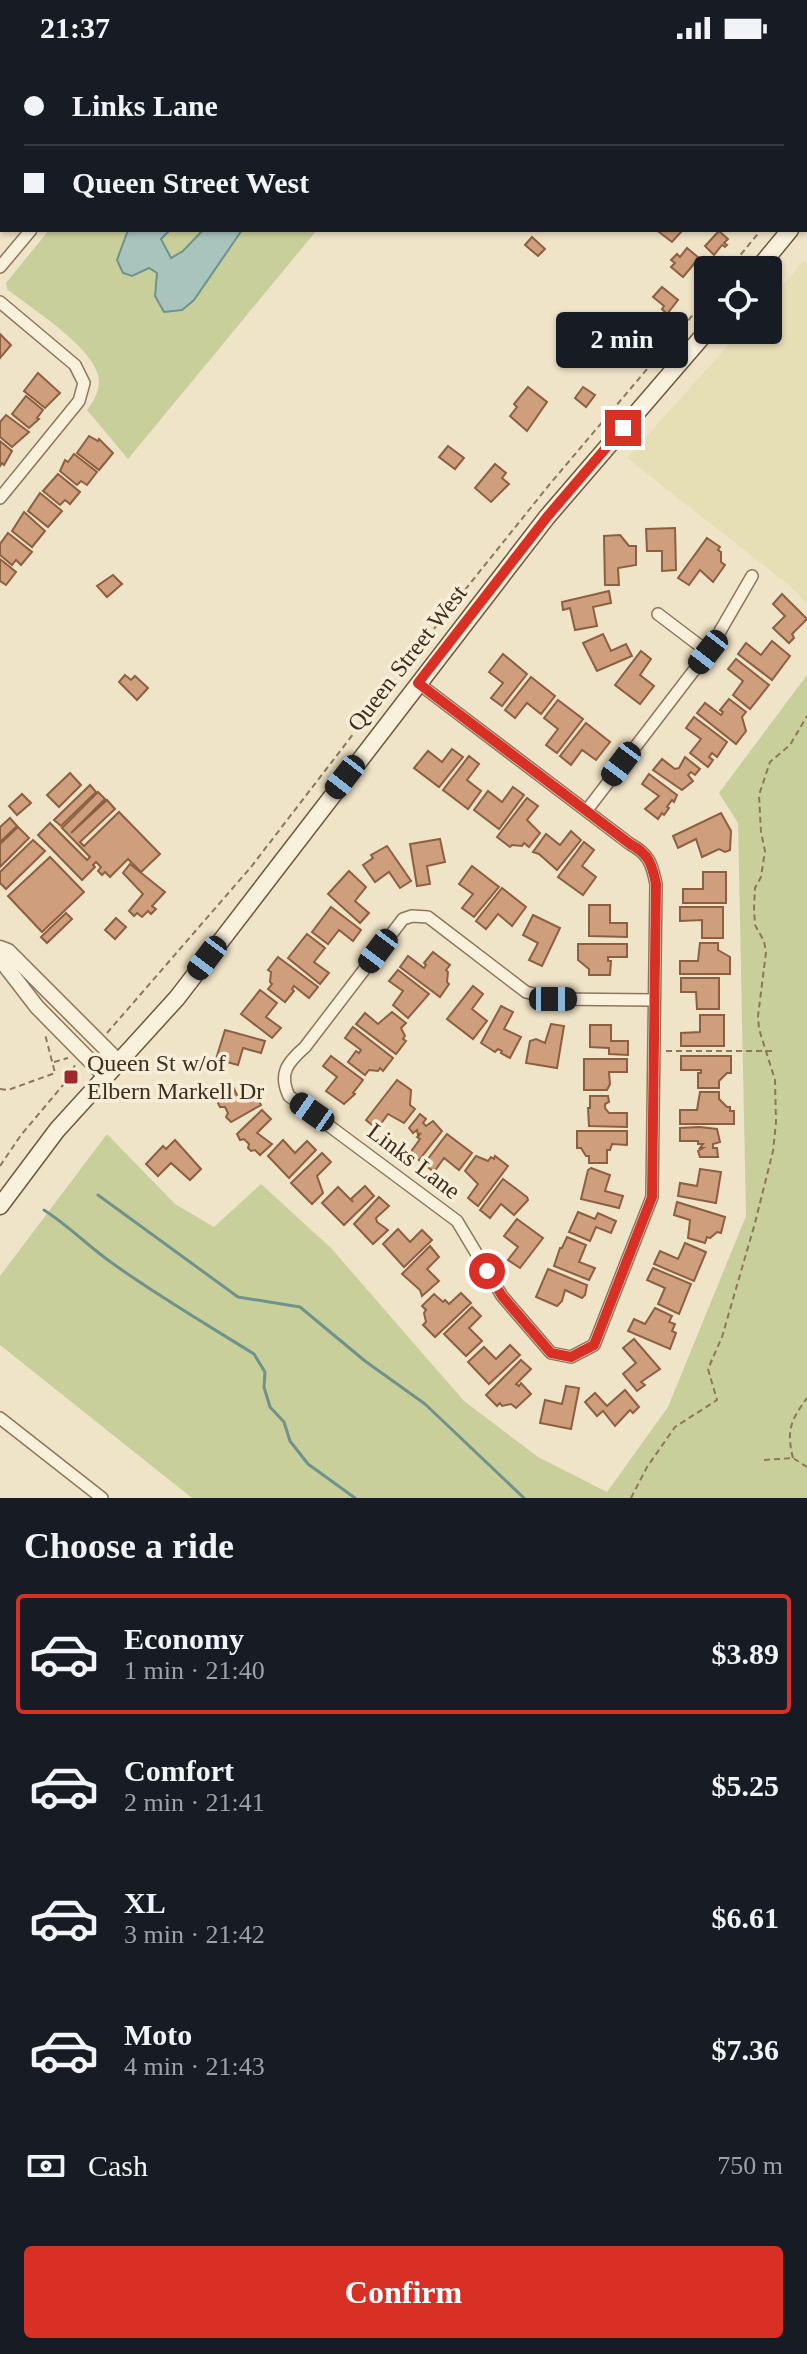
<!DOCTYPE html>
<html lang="en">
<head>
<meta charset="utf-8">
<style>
  body { margin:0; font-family:"Times New Roman",serif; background:#242831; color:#f1f3f6; height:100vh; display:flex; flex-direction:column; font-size:30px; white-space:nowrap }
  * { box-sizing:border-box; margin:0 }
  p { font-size:26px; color:#9ea1a6 }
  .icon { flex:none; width:44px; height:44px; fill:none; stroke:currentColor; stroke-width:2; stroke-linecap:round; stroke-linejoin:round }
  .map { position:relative; height:1442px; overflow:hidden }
  .drawer { display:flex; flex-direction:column; background:#171b24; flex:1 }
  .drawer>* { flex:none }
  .banner { position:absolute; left:0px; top:0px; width:808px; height:176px; box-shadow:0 2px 6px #0004; display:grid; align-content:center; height:176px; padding:0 24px; background:#171b24 }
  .fabs { position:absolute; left:694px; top:200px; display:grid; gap:16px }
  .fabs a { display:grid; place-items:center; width:88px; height:88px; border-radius:8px; background:#171b24; box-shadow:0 2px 6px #0004; font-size:40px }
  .end { position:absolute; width:36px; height:36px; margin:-18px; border:10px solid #d93025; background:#fff; box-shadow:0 0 0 4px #fff }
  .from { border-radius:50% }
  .bubble { position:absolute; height:56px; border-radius:8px; background:#171b24; box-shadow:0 2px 6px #0004; font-size:26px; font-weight:800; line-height:56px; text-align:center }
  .car { position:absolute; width:24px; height:48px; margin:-24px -12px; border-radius:10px; box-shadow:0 0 6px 2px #0007; background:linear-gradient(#222 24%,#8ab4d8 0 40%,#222 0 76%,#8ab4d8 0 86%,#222 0) }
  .banner b { display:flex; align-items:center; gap:28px; height:76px; font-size:30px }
  .banner b+b { border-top:2px solid #363941 }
  .banner i { width:20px; height:20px; background:#f1f3f6 }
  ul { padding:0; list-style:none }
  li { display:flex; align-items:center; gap:24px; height:120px; margin:0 16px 12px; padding:0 8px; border:4px solid transparent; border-radius:8px }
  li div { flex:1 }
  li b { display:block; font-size:30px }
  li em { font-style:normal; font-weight:800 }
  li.current { border-color:#d93025 }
  li>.icon { width:72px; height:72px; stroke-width:1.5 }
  h2 { padding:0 24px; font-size:36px; line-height:96px }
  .pay { display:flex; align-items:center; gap:20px; height:88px; padding:0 24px; font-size:30px }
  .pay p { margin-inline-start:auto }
  .button { display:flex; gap:16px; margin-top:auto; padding:16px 24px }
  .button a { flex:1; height:92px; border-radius:8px; background:#d93025; color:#fff; font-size:32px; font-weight:800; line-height:92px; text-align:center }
  .status { display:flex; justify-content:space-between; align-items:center; height:56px; padding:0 40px; background:#171b24; direction:ltr }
  .status svg { height:22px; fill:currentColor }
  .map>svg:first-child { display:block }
  .farmland { fill:#e6deb5 }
  .green { fill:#c9cf9b }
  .water { fill:#a9c4bc; stroke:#6f938a; stroke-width:2 }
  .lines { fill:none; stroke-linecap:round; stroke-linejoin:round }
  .stream { stroke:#6f938a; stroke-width:3 }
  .building { fill:#cf9f7d; stroke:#8d5f41; stroke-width:2 }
  .minor-casing { stroke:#8d765c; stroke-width:14 }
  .tertiary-casing { stroke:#8d765c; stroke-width:17 }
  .secondary-casing { stroke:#6f573f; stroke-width:19 }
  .path { stroke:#8d765c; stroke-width:2; stroke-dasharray:6 4; stroke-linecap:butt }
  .minor { stroke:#faf1dc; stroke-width:11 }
  .tertiary { stroke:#faf1dc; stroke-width:14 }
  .secondary { stroke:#faf1dc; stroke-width:16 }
  .route { stroke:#d93025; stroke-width:10 }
  .poi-dot { fill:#9e2a2b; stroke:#f7eed8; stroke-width:3 }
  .labels { text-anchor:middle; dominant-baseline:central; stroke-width:7; stroke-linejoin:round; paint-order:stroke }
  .street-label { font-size:24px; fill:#3d2e20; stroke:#f7eed8 }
  .poi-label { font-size:24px; fill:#3d2e20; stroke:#f7eed8; text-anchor:start }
</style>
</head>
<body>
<div class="status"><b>21:37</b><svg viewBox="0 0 49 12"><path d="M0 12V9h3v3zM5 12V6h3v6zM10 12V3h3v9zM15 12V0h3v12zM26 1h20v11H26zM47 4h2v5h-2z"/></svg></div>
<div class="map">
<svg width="807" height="1442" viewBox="0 0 807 1442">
  <rect width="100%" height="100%" fill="#f0e4c8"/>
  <polygon class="farmland" points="804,205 807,208 807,548 790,530 627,402 742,274 768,274 768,245"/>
  <g class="green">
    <polygon points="184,0 460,0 183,2"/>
    <path d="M49,174H317L128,403L87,354C95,343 101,333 98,319C91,290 31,252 7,233L6,227Z"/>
    <polygon points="807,619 807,1442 192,1442 0,1289 0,1220 107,1078 175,1148 214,1171 261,1128 331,1192 464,1345 538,1401 607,1436 668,1351 746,1160 738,767 719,737"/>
  </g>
  <polygon class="water" points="128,174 170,174 161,183 171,202 183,195 203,174 242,174 194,244 182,254 164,256 155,240 157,217 149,212 132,220 123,217 117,204"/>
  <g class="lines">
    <g class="stream">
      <polyline points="304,0 306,2"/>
      <polyline points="98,1139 238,1241 300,1251 365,1305 425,1348 524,1442"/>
      <path d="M44,1154C69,1170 88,1190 112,1207C158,1240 206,1268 254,1298L265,1316L264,1331L270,1351L284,1366L290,1385L308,1408L355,1442"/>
    </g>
  </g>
  <g class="building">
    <polygon points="5,0 72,0 3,2"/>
    <polygon points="2,3 2,73 1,74 0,5"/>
    <polygon points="661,174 679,174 681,176 672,186 659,176"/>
    <polygon points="719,175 728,183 724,187 727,189 725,191 722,189 714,199 705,190"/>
    <polygon points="532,181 545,193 538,200 525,189"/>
    <polygon points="687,192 699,202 683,221 671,211 675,207 671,204 677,198 680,201"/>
    <polygon points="662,231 678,244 667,258 662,253 664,250 653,241"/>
    <polygon points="605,260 623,274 610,296 607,294 601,302 589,293 597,284 590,278 596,270 603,276 607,271 601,266"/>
    <polygon points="0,278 11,289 0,302"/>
    <polygon points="38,317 60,337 45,352 24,335"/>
    <polygon points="528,331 547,346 527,375 510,360 517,351 514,348"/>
    <polygon points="583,331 595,339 586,351 575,342"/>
    <polygon points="26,340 43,354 37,362 39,363 29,372 12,358"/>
    <polygon points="6,359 29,376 12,391 0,381 0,366"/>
    <polygon points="89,380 98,385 99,383 113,397 99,414 77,397"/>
    <polygon points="0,385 12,395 4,409 2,407 0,410"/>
    <polygon points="448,390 464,402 455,413 439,401"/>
    <polygon points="74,398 97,416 87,429 81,425 77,429 60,415 65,404 68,406"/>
    <polygon points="495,408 506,417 502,422 509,428 491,446 475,432"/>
    <polygon points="58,418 80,436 70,448 65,444 60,449 43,435"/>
    <polygon points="40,437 62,455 48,471 28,455"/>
    <polygon points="24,456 45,475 32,491 12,475"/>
    <polygon points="675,472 676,514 662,515 662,495 647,495 646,473"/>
    <polygon points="8,477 32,496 21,509 16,504 12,509 0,499 0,488"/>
    <polygon points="620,479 629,490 636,490 636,509 618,512 619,529 605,529 604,480"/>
    <polygon points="707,482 720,491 718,494 721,496 721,506 725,509 713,526 700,514 689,529 678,522"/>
    <polygon points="0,503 16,516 6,529 0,525"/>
    <polygon points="113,519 122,528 107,541 97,530"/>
    <polygon points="609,535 611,547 593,551 597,570 575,574 570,552 563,554 562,546"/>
    <polygon points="782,538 807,563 792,578 794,582 789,587 773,572 785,560 773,548"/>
    <polygon points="603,578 611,595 626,588 632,600 597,615 583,587"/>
    <polygon points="772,585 790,600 772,624 738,598 746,587 761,599"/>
    <polygon points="641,595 651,603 640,619 654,630 640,648 615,629"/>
    <polygon points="503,598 527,618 502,650 491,642 503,627 489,616"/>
    <polygon points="736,603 769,629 750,653 733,639 743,625 728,613"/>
    <polygon points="125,619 131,624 135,620 148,632 137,644 119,626"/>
    <polygon points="531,621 555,640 541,658 527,647 515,662 505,654"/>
    <polygon points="729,643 746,656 742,661 746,675 736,688 697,657 705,647 721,659 723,656 720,654"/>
    <polygon points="558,644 583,663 557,697 546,689 558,673 544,662"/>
    <polygon points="694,661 727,686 717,701 712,697 709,701 713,704 708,711 690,697 701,683 686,672"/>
    <polygon points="586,667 610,686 596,704 582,694 571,709 560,700"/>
    <polygon points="452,693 463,701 439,731 414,712 428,695 442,706"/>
    <polygon points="469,700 479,708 467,724 481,735 468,753 443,734"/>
    <polygon points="685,701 700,713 695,719 691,716 688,719 693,725 682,734 653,714 662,703 675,713 679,712"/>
    <polygon points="70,717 81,729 59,751 47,739"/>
    <polygon points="649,718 677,739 674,746 672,744 667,751 669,752 664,759 662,757 658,763 645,753 659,740 642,728"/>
    <polygon points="90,729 96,736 61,770 54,764"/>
    <polygon points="513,731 524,739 499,773 474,754 488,735 502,746"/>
    <polygon points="98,736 105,743 71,777 107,744 115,753 80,786 84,790 119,756 160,798 141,816 128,803 110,821 105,816 102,819 98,815 101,811 96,806 93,809 95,811 82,824 38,779 50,767 87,804 90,801 62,772"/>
    <polygon points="22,738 31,747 17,759 9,750"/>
    <polygon points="527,742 538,750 527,764 540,777 529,791 524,787 522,790 512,789 510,791 497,781"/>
    <polygon points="721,757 731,775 730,794 725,796 719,793 702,801 696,783 678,792 673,780"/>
    <polygon points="10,762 17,770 0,786 0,771"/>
    <polygon points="18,771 29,782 0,811 0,788"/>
    <polygon points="571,775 581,784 557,814 539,798 533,796 546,778 560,789"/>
    <polygon points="440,783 445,806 427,810 430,828 417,830 410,788"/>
    <polygon points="33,784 45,795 6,833 0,827 0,816"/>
    <polygon points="584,786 594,794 582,810 596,821 583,839 558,821"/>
    <polygon points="387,790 411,825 400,832 389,816 375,826 363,809 373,802 371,799"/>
    <polygon points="50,801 84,836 42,876 8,840"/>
    <polygon points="130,808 165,836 152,850 156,853 151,858 148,855 142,861 137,857 134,860 129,855 143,838 123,817"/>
    <polygon points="472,810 499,831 474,861 462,852 473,838 459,828"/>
    <polygon points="349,815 366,831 355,845 369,857 360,867 328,838"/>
    <polygon points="703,816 726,816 726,847 683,847 683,833 703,833"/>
    <polygon points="502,832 526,851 512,870 498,858 486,873 476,865"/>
    <polygon points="589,849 610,849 610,867 627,867 627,881 589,880"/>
    <polygon points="331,851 361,874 353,885 339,874 328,888 312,876"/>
    <polygon points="680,851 723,851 723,882 702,882 702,864 680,865"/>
    <polygon points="66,857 72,863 47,887 41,881"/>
    <polygon points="533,859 560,872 542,910 529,904 538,887 523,879"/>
    <polygon points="116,862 126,871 115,883 105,874"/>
    <polygon points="307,878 325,892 314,906 329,917 320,928 288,902"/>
    <polygon points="700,887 718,887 718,894 730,901 730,918 680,918 680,905 698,905"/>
    <polygon points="578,888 627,888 627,901 608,901 608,905 611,905 610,919 589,919 589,913 578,904"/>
    <polygon points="433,896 450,909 446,914 448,916 447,926 449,928 440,941 400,911 408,900 424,912 426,909 424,907"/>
    <polygon points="278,901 318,931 309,942 294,930 292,933 294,935 285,946 268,933 272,928 270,926 271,916 268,914"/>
    <polygon points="398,914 429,938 408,962 393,949 403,935 389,925"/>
    <polygon points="681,922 719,922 719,953 697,953 696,936 681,936"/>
    <polygon points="473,930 483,938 472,953 487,965 473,983 447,963"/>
    <polygon points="260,934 277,947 266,961 281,972 272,982 241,958"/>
    <polygon points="501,950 513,956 504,973 521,981 510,1002 501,997 502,995 498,993 495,996 481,987"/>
    <polygon points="392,956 406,967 401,972 405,980 403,983 406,985 396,998 356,968 365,957 378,968"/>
    <polygon points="700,959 724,959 724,990 681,990 681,977 700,976"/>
    <polygon points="551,968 564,970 557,1012 526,1007 530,985 536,983 545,987"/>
    <polygon points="590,969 611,969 611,985 628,985 628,999 609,998 609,992 590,991"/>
    <polygon points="353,971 393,1002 383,1015 380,1012 378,1015 369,1014 365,1019 348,1006 356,995 359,997 361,994 345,982"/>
    <polygon points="225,974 265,985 261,997 243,992 238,1009 216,1003"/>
    <polygon points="331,1000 363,1024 353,1037 355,1038 344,1048 326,1035 337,1021 323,1010"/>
    <polygon points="681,1000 731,1000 731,1017 727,1017 719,1025 719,1032 698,1032 698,1017 701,1017 701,1014 681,1014"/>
    <polygon points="584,1003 627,1003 627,1016 609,1016 610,1028 607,1034 584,1034"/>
    <polygon points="397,1024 411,1034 410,1049 415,1053 404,1067 388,1058 377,1073 366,1064"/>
    <polygon points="232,1029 240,1045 255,1037 261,1049 231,1066 226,1061 228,1057 225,1051 220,1051 218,1047 221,1043 217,1037"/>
    <polygon points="700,1036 719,1036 719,1043 727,1051 730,1051 730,1055 734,1055 734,1068 680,1068 680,1054 697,1054"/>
    <polygon points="590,1040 608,1040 609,1046 605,1048 605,1052 609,1057 627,1057 627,1071 589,1070 588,1052 590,1052"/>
    <polygon points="262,1054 271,1063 257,1077 272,1088 260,1099 255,1094 251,1095 248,1092 249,1088 244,1083 240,1084 237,1078"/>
    <polygon points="420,1058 426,1063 423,1067 426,1070 433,1065 442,1075 419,1104 410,1097 420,1083 417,1081 421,1077 418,1079 417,1074 413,1077 409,1072"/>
    <polygon points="699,1071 717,1073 720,1086 713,1088 713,1092 717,1092 718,1101 700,1101 698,1095 703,1092 700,1092 703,1088 698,1088 698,1085 680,1085 680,1072"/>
    <polygon points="577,1075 627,1075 627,1089 612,1088 610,1094 607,1094 607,1107 589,1107 589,1100 586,1100 581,1092 577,1092"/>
    <polygon points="447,1078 472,1097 459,1114 444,1102 434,1116 424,1108"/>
    <polygon points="175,1084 201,1113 190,1124 171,1107 158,1120 146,1108 163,1090 166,1093"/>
    <polygon points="283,1084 295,1097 307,1085 316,1094 289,1122 268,1100"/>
    <polygon points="322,1097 331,1106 317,1120 323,1137 312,1148 291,1127"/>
    <polygon points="476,1100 488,1105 491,1101 494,1103 495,1100 508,1110 478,1150 468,1142 478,1128 465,1115"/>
    <polygon points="591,1112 610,1119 605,1135 623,1140 619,1152 581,1143 588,1114"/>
    <polygon points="700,1113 721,1116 716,1147 678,1140 680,1127 697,1130"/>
    <polygon points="503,1123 527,1141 528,1144 514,1159 501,1148 490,1162 480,1154"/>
    <polygon points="365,1130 374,1140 344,1169 322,1147 338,1131 353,1146 351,1143"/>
    <polygon points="379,1141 389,1150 376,1162 377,1166 388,1174 373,1188 354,1168"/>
    <polygon points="677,1146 725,1161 721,1177 717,1176 710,1182 707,1181 705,1187 688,1182 690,1164 674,1159"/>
    <polygon points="578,1156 595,1163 598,1157 616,1165 611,1177 596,1171 590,1185 569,1176"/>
    <polygon points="517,1163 543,1182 520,1212 508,1204 518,1191 504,1180"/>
    <polygon points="398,1173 410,1186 422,1174 432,1184 404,1211 383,1188"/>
    <polygon points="567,1181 586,1189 579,1206 595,1212 589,1224 554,1210 560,1192 562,1192"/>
    <polygon points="685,1187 706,1196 694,1225 654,1208 660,1195 678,1203"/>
    <polygon points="430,1190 439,1201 427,1213 439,1225 422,1240 420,1234 402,1218"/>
    <polygon points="653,1212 691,1228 679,1258 658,1248 665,1232 647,1224"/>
    <polygon points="548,1213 587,1229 585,1239 582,1242 565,1234 562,1245 557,1250 536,1241"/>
    <polygon points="461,1237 471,1247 435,1281 423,1269 426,1266 424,1257 426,1254 422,1250 434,1238 443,1246 445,1244 449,1248"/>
    <polygon points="472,1251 481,1260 469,1272 482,1285 466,1300 444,1278"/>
    <polygon points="655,1252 672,1260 669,1266 675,1268 672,1275 676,1277 670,1293 628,1275 634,1263 645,1268"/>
    <polygon points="634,1283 660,1313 641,1326 645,1329 637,1335 623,1318 636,1307 623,1292"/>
    <polygon points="510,1289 520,1299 489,1328 468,1306 484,1291 496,1303"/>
    <polygon points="521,1304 531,1313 516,1328 519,1330 521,1327 531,1338 516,1352 511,1348 502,1350 500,1347 497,1350 486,1339"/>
    <polygon points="566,1330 579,1332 571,1373 540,1367 545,1344 562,1348"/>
    <polygon points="625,1334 639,1351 633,1357 630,1354 615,1370 603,1355 597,1360 585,1346 595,1337 607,1350"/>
  </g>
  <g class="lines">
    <defs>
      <g id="minor">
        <polyline points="739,0 741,2"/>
        <polyline points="166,2 167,0"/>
        <polyline points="806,65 807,66"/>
        <polyline points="0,211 31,174"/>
        <polyline points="0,246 75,309 84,327 79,345 0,442"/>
        <polyline points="658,558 708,596"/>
        <path d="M418,627L630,788C649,798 652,808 656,828L652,1141L594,1289L571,1301L551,1297L502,1240L457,1165L289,1040C278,1017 288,1006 305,991L403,863L412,860L428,861L526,936L553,943L653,944"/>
        <polyline points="587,754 708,596 752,520"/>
        <polyline points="0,1362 102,1442"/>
      </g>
      <g id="tertiary">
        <polyline points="0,892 8,895 119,1006"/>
        <polyline points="0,903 37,951 106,1021"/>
      </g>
      <g id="secondary">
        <polyline points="806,155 807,154"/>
        <polyline points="757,214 790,174"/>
        <polyline points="0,1150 57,1074 177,942 547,461 708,274"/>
      </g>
    </defs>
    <use href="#minor" class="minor-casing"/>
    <use href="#tertiary" class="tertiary-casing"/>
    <use href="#secondary" class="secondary-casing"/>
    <g class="path">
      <polyline points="98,2 100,0"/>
      <polyline points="806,118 807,117"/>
      <polyline points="0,152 2,148"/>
      <polyline points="728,214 761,174"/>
      <polyline points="107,977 251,811 444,560 549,429 708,241"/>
      <polyline points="666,995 775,995"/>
      <polyline points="54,1006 68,1002"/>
      <polyline points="0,1033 8,1034 55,1017 45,978"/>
      <polyline points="0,1110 21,1079 69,1022 75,1009"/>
      <path d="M793,1402C786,1374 791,1364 807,1342"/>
      <polyline points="764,1404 793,1402 807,1411"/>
      <polyline points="631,1442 647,1411 675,1371 717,1344 708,1313 722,1281 755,1167 773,1095 776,1066 775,1024 759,973 758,960 766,896 764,885 755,869 754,852 755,832 761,821 765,795 761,776 759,739 770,706 790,689 807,660"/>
    </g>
    <use href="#minor" class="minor"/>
    <use href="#tertiary" class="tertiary"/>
    <use href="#secondary" class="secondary"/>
  </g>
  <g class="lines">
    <path class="route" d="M487,1215L502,1240L551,1297L571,1301L594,1289L652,1141L656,828C652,808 649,798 630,788L418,627L547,461L623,372"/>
  </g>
  <rect class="poi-dot" x="63" y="1013" width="16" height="16" rx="4"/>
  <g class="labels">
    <g class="street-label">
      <text transform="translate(407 602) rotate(-52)">Queen Street West</text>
      <text transform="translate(414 1105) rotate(37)">Links Lane</text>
    </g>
    <g class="poi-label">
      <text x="87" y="1007">Queen St w/of<tspan x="87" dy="28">Elbern Markell Dr</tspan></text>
    </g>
  </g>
</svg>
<div class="fabs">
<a><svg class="icon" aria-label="locate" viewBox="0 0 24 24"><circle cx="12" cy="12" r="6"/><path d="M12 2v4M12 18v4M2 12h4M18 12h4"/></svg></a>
</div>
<i class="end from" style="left:487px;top:1215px"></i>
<i class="end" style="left:623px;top:372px"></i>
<div class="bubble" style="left:556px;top:256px;width:132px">2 min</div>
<i class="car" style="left:708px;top:596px;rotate:218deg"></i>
<i class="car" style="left:621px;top:708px;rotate:217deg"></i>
<i class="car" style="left:345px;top:721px;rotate:218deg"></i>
<i class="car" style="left:378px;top:895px;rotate:217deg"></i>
<i class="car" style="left:207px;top:902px;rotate:217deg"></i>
<i class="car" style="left:553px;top:943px;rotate:90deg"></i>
<i class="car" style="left:312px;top:1056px;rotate:305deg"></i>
<div class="banner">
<b><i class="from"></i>Links Lane</b>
<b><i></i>Queen Street West</b>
</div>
</div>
<section class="drawer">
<h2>Choose a ride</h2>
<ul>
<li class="current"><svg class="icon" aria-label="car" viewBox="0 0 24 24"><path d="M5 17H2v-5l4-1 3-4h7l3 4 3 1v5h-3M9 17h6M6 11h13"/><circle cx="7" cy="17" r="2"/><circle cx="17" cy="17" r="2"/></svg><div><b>Economy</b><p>1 min · 21:40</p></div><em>$3.89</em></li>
<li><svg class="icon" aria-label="car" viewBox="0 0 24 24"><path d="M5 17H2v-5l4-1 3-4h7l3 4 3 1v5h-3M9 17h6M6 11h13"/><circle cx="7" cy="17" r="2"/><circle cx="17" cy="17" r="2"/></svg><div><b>Comfort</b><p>2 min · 21:41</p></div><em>$5.25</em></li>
<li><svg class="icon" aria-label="car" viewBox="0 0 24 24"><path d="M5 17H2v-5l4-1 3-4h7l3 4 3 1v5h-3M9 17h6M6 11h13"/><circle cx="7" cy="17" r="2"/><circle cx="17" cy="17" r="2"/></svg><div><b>XL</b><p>3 min · 21:42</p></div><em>$6.61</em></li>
<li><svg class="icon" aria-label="car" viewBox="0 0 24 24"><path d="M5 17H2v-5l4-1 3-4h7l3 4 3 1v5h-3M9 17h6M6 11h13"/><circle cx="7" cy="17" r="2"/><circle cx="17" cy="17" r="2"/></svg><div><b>Moto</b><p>4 min · 21:43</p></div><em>$7.36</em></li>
</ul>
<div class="pay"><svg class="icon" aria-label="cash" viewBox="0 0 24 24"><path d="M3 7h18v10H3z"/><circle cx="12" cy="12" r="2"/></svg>Cash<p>750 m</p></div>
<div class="button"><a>Confirm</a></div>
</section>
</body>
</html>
